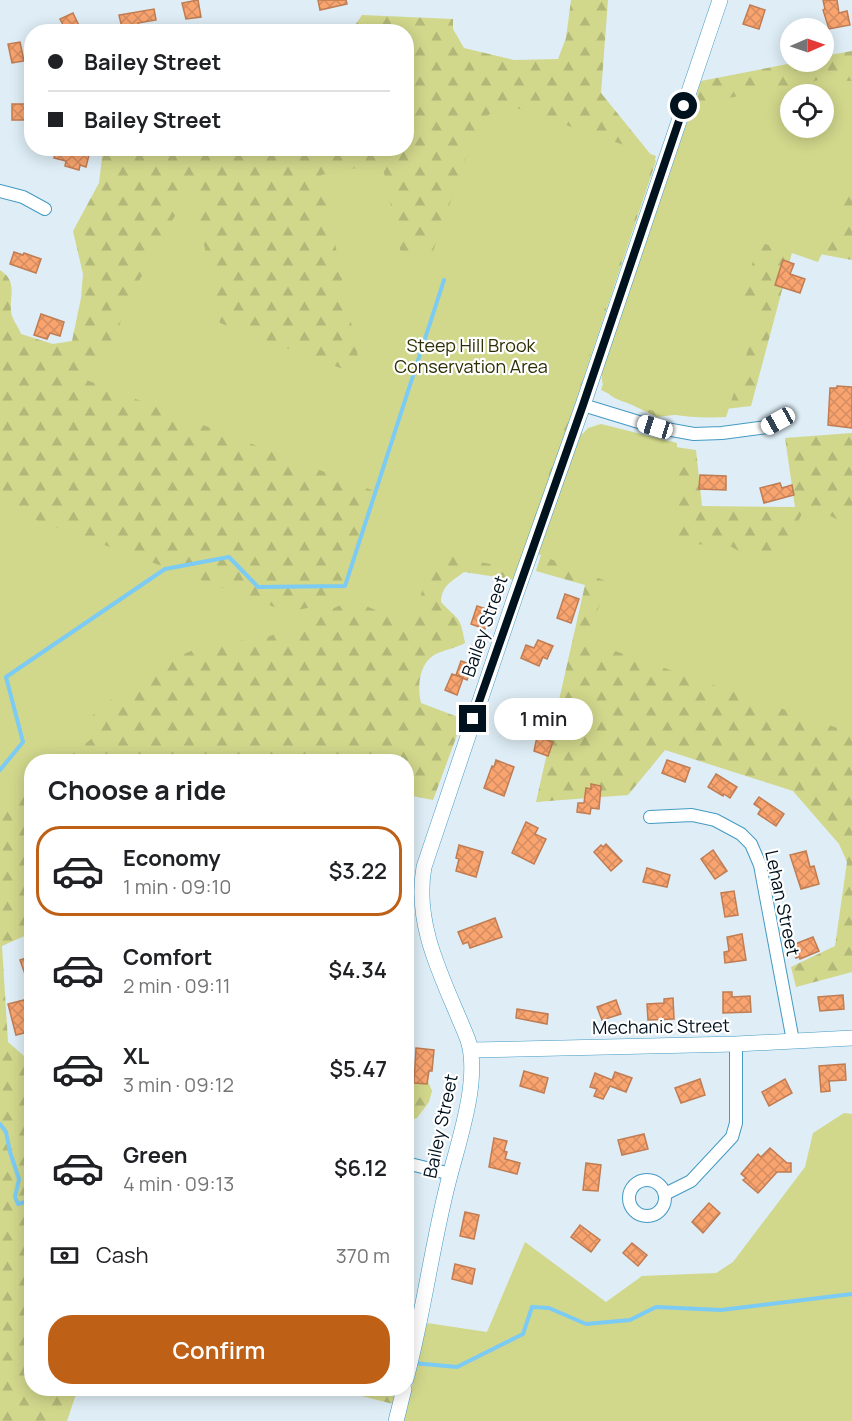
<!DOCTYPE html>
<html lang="en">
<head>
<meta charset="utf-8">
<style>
  body { margin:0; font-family:Manrope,sans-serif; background:#f6f6f6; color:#202124; height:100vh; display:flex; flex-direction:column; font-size:22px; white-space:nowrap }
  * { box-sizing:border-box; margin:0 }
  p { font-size:20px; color:#757577 }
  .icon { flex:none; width:33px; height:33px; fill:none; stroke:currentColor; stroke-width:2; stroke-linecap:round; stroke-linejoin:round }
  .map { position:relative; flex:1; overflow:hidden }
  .sheet { position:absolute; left:24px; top:754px; width:390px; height:642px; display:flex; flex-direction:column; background:#fff; border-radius:24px; box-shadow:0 3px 15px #0003 }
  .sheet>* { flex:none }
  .hud { position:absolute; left:24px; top:24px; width:390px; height:132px; border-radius:24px; box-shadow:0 3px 15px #0003; display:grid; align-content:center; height:132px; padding:0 24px; background:#fff }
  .needle { width:39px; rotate:88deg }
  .buttons { position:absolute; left:780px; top:18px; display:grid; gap:12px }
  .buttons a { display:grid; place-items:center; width:54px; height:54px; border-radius:50%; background:#fff; box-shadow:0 3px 15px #0003; font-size:30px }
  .end { position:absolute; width:27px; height:27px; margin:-14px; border:8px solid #00121e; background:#fff; box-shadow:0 0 0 3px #fff }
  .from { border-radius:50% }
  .bubble { position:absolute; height:42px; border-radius:21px; background:#fff; box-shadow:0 3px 15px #0003; font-size:20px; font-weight:600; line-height:42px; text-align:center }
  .car { position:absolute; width:18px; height:36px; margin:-18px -9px; border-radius:8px; box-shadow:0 0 4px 2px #0007; background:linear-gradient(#fff 24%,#345 0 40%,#fff 0 76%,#345 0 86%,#fff 0) }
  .hud b { display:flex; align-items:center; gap:21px; height:57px; font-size:22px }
  .hud b+b { border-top:2px solid #e0e0e0 }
  .hud i { width:15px; height:15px; background:#202124 }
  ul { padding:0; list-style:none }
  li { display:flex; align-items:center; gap:18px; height:90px; margin:0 12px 9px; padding:0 12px; border:3px solid transparent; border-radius:24px }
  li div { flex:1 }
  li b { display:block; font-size:22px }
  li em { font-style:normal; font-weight:600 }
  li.selected { border-color:#be6015 }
  li>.icon { width:54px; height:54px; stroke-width:1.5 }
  h2 { padding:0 24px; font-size:27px; line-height:72px }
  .pay { display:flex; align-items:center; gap:15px; height:66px; padding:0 24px; font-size:22px }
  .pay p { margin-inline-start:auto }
  .primary-button { display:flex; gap:12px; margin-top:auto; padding:12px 24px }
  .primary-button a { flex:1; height:69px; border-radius:24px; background:#be6015; color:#fff; font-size:24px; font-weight:600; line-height:69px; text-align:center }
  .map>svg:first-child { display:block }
  .forest { fill:url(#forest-firs); fill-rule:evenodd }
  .green { fill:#d1d78b; fill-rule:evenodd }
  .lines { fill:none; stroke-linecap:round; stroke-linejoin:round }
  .stream { stroke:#7bcbf4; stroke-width:4 }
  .building { fill:url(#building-cross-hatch); stroke:#c07c52; stroke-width:1.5 }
  .minor-casing { stroke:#439ac3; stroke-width:14 }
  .tertiary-casing { stroke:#439ac3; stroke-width:16 }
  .minor { stroke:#fff; stroke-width:12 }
  .tertiary { stroke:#fff; stroke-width:15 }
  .route { stroke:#00121e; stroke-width:8 }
  .labels { text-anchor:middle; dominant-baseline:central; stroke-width:4.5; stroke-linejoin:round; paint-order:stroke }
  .park-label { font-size:18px; fill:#2d2f04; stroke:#fff }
  .street-label { font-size:18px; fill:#00121e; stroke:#fff }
</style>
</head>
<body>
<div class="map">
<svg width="852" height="1421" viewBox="0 0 852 1421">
  <defs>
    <pattern id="forest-firs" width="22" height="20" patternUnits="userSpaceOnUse" patternTransform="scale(1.5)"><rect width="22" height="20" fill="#d1d78b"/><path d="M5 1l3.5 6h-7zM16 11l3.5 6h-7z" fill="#b2b878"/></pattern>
    <pattern id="building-cross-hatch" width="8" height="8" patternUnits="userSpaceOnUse" patternTransform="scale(1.5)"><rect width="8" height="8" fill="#f9a46f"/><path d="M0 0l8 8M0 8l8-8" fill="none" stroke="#d48c60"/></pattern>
  </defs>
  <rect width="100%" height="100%" fill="#deedf6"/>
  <g class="forest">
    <path d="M571,0H608L601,93L656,161L516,580L464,572C451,582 442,585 441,602C458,621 460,614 465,643C456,648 447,649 438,653C419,661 417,686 421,703L463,719L433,800L407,795L406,762H32L31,933L2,946L8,1042L24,1056L31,1057L32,1389H82L77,1391L67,1421H0V270C20,283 7,299 12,316C14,322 19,328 21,334L53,344L72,341L81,298L83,274L73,231L99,183L102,158L101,149L406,148V32L351,31L362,15L453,19V29L464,48L514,60L558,59L566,38Z"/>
    <path d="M852,51V260L793,249L751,406L657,417L601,390L701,81L798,62H824V56ZM790,94H824V128H790Z"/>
    <polygon points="579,433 696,450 702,506 795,507 785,438 852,433 852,972 796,987 791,967 835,946 847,862 839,844 793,791 665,750 628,795 536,802 585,585 536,571"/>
    <polygon points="406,1063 424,1072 432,1091 429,1102 417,1118 407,1121"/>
    <polygon points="334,1389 400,1389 397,1405"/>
  </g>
  <g class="green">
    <path d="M819,80L852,81V188L818,262L760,242L739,301L761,310L726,417C694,419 664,415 634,405C625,402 615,400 608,393C601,386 601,376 603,367L693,105ZM790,94H824V128H790Z"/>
    <polygon points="505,104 656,156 517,569 433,553 412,626 343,596 343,580 374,491 76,376 112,353 124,308 192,185 220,323 362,376 321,175 382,163 401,254 433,251 479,121"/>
    <polygon points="601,424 677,443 674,543 730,546 773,570 807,504 852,527 852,733 586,641 608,582 538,554 579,438 588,428"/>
    <polygon points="0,507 288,612 341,601 341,605 263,639 211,643 147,669 84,723 95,736 62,762 32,762 31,787 0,812"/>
    <polygon points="844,1113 852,1114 852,1421 404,1421 427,1323 487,1332 525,1242 606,1302 642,1276 716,1273 733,1262 805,1167 813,1133"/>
  </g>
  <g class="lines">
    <g class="stream">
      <polyline points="0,770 23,742 6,677 165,569 229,557 258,587 345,586 444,280"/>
      <polyline points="0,1124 6,1132 10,1152 19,1179 15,1197 18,1204 25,1202 32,1193"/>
      <polyline points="413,1363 457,1367 523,1334 532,1307 549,1308 586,1324 630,1320 656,1307 721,1310 852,1294"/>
    </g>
  </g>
  <g class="building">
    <polygon points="198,0 201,17 186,19 182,3"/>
    <polygon points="318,0 346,0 347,4 320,10"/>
    <polygon points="823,0 837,0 839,13 847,11 850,25 829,29 823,10 825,9"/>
    <polygon points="750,5 765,10 759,29 743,24"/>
    <polygon points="154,9 156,20 138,23 140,29 135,32 123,32 119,15"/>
    <polygon points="73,13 82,32 67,32 60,19"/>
    <polygon points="20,42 24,61 12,63 8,44"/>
    <rect x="12" y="104" width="20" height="16"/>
    <polygon points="57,148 78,148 90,151 86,167 80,165 79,170 65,166 66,161 54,158"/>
    <polygon points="14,252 23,255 24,253 41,259 36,273 10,264"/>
    <polygon points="783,260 794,264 790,274 805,279 800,293 775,285"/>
    <polygon points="41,314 64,322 60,336 50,333 47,339 34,335"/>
    <polygon points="837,386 852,387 852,428 828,425 830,388 837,388"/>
    <polygon points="700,475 726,476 726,490 699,489"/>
    <polygon points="780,483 782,488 792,485 794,495 764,503 760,488"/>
    <polygon points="565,594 579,599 571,623 557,618"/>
    <polygon points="477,606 492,611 485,629 471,624"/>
    <polygon points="538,640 553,646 547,659 543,657 539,666 521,658 526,645 534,648"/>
    <polygon points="461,661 473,665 467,680 456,675"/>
    <polygon points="452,674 463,678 457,695 445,690"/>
    <polygon points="502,708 535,719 530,734 505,726 506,724 497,721"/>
    <polygon points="537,737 553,742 548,756 534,751"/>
    <polygon points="496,760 514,767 504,796 484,788 492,766 494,767"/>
    <polygon points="667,760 690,768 685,782 662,773"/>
    <polygon points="716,774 737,787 730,798 724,794 723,796 708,787"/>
    <polygon points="591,784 601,786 599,809 591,808 590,814 577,812 578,803 584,803 586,788 591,789"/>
    <polygon points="759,797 784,814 776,826 758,814 761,809 754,804"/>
    <polygon points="526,822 538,828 535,834 546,839 534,864 512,853"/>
    <polygon points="606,844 622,861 611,871 594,852 601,845 603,847"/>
    <polygon points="459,845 483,852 476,877 456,871 459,859 456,858"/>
    <polygon points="713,850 727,871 715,879 701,859"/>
    <polygon points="806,851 810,867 814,866 819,884 801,889 790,855"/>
    <polygon points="647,868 670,875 667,887 643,882"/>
    <polygon points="734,891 738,915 725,917 721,893"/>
    <polygon points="495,918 502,937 470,948 468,942 463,944 458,932"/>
    <polygon points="742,934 746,960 725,963 724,952 729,951 727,937"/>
    <polygon points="813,937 819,951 800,959 799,957 796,958 790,946"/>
    <polygon points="32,956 32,988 30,988 20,960"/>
    <polygon points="723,992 732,992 732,997 750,996 751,1012 723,1013"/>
    <polygon points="843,995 844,1009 820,1011 818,997"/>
    <polygon points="673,998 674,1019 648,1020 647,1004 664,1003 664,999"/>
    <polygon points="24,1000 32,1031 16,1035 8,1004"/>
    <polygon points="616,1000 621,1014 602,1020 597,1007"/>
    <polygon points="517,1009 548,1014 547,1024 516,1018"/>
    <polygon points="416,1048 434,1050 432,1071 429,1071 427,1084 414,1083"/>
    <polygon points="845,1064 846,1080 829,1081 830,1091 821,1092 819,1066"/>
    <polygon points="524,1071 548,1078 544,1093 520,1086"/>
    <polygon points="615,1072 632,1078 626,1092 610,1086 603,1099 594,1096 597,1089 590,1087 595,1073 612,1080"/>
    <polygon points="700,1079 705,1095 681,1103 675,1088"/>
    <polygon points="785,1079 792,1093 769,1106 762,1092"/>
    <polygon points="644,1134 648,1149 622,1155 618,1140"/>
    <polygon points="494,1138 507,1141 504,1151 507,1152 505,1159 520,1163 517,1174 489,1167"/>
    <polygon points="770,1148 787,1163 791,1163 791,1172 777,1172 758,1193 743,1180 746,1178 741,1174 758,1154 761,1157"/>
    <polygon points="586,1163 601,1165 598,1191 583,1190"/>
    <polygon points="709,1203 720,1213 703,1233 692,1222"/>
    <polygon points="465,1212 479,1215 474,1239 460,1236"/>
    <polygon points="580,1225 600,1240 591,1252 571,1237"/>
    <polygon points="632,1243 647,1255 638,1266 623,1253"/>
    <polygon points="455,1264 475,1269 472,1284 452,1279"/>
  </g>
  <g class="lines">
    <defs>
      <g id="minor">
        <polyline points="0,191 23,197 45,209"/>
        <polyline points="583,405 655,427 694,434 722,433 767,427 778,421"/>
        <polyline points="650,817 692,815 715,820 741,834 751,844 760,865 793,1041"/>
        <polyline points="406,1163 451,1174"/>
        <circle cx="647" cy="1198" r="18"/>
        <polyline points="665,1194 691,1181 732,1137 736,1123 736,1044"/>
      </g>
      <g id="tertiary">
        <polyline points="472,1050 736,1044 852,1038"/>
        <path d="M406,1379C423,1316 431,1251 447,1187C457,1145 481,1081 468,1040C446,984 413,928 424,867L516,594L583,405L720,0"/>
        <polyline points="396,1421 404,1389"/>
      </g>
    </defs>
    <use href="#minor" class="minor-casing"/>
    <use href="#tertiary" class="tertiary-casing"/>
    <use href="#minor" class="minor"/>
    <use href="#tertiary" class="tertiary"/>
  </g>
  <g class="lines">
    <polyline class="route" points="473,719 583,405 684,106"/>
  </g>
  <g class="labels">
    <g class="park-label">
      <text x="471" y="345">Steep Hill Brook<tspan x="471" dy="21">Conservation Area</tspan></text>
    </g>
    <g class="street-label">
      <text transform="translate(484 626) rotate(-71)">Bailey Street</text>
      <text transform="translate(783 903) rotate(78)">Lehan Street</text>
      <text transform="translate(661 1026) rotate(-1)">Mechanic Street</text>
      <text transform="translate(440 1126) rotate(-78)">Bailey Street</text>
    </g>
  </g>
</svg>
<div class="buttons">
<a><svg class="needle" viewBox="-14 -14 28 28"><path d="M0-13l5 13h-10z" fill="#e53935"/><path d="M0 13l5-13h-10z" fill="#757577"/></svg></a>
<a><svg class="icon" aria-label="locate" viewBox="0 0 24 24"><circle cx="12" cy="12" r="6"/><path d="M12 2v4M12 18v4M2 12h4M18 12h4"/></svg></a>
</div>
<i class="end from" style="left:684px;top:106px"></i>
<i class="end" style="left:473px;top:719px"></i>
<div class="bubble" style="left:494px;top:698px;width:99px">1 min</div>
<i class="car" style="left:778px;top:421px;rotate:241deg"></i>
<i class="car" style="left:655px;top:427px;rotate:287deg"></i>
<div class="hud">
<b><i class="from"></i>Bailey Street</b>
<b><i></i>Bailey Street</b>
</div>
<section class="sheet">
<h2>Choose a ride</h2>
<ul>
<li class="selected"><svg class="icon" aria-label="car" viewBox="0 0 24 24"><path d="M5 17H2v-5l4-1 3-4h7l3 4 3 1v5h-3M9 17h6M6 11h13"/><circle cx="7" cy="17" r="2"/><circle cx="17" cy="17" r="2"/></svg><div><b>Economy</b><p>1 min · 09:10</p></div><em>$3.22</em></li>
<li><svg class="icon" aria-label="car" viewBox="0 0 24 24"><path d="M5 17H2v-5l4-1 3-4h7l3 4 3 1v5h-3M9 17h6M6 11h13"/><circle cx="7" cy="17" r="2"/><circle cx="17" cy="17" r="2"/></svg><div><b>Comfort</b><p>2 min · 09:11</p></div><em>$4.34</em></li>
<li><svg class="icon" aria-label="car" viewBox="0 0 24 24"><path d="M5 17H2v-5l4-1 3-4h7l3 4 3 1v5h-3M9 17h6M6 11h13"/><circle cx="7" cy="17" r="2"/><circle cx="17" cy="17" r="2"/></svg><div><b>XL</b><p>3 min · 09:12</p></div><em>$5.47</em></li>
<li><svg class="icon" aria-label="car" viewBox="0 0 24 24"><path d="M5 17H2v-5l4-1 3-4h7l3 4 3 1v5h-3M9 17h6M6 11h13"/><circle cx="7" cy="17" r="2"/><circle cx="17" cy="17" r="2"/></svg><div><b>Green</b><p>4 min · 09:13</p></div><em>$6.12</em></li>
</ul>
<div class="pay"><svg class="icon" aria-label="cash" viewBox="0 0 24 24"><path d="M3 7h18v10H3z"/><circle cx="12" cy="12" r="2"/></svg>Cash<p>370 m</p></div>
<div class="primary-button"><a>Confirm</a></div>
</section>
</div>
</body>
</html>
